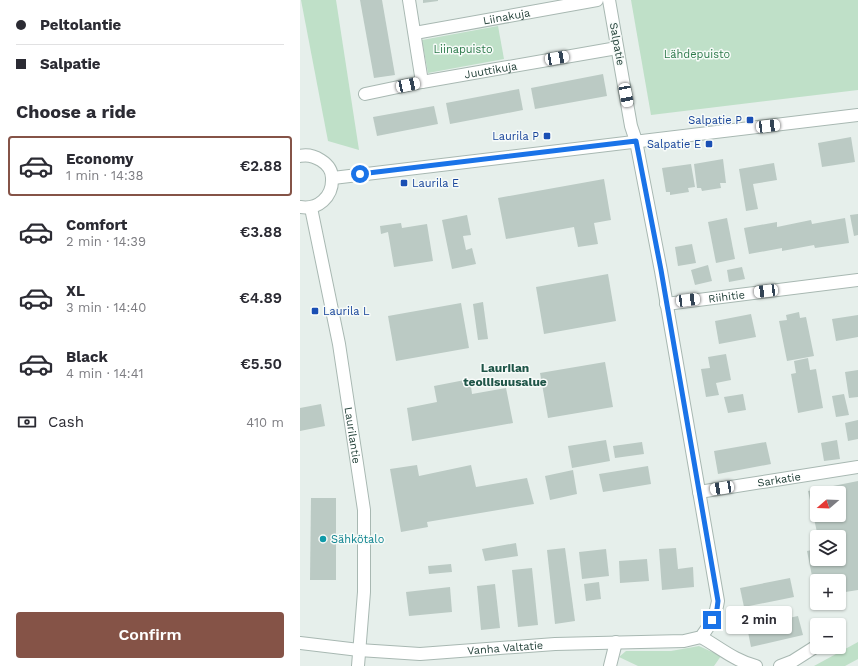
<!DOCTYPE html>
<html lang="en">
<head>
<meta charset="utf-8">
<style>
  body { margin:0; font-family:"Work Sans",sans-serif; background:#f7f7f7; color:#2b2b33; height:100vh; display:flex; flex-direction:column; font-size:15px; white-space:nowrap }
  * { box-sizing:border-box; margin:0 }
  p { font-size:13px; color:#7c7c81 }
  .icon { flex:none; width:22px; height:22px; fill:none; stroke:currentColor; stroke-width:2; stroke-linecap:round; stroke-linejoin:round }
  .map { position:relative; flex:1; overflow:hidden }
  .sheet { display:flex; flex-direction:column; background:#fff; width:300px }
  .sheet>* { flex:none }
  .banner { display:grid; align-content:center; height:88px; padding:0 16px; background:#fff }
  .needle { width:26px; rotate:251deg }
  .tools { position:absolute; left:510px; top:486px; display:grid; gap:8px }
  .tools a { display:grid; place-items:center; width:36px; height:36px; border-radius:4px; background:#fff; box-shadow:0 1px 3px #0004; font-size:20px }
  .end { position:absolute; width:18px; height:18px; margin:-9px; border:5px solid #1a73e8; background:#fff; box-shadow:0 0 0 2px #fff }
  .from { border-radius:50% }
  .bubble { position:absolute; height:28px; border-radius:4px; background:#fff; box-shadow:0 1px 3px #0004; font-size:13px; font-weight:600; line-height:28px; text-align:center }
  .car { position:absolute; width:12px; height:24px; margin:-12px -6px; border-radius:5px; box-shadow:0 0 3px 1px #0007; background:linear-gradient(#fff 24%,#345 0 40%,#fff 0 76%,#345 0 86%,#fff 0) }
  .banner b { display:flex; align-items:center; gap:14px; height:38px; font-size:15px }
  .banner b+b { border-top:1px solid #e1e1e2 }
  .banner i { width:10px; height:10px; background:#2b2b33 }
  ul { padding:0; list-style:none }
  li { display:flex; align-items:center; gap:12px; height:60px; margin:0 8px 6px; padding:0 8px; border:2px solid transparent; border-radius:4px }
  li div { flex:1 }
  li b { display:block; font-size:15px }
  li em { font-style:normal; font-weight:600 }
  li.selected { border-color:#855347 }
  li>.icon { width:36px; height:36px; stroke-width:1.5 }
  h2 { padding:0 16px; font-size:18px; line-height:48px }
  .pay { display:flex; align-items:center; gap:10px; height:44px; padding:0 16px; font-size:15px }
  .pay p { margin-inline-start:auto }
  .button { display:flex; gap:8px; margin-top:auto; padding:8px 16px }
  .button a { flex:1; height:46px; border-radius:4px; background:#855347; color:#fff; font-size:16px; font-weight:600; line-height:46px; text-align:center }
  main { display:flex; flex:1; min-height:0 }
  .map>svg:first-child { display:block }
  .green { fill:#bfe0c8 }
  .building { fill:#bbcac4; fill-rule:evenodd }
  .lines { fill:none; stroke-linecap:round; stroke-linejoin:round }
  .minor-casing { stroke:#a8b8b2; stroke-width:14 }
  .minor { stroke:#fff; stroke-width:12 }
  .route { stroke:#1a73e8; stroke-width:5 }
  .transit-dot { fill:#1a4fb4; stroke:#f7fbf9; stroke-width:1.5 }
  .culture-dot { fill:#0f9aa8; stroke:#f7fbf9; stroke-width:1.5 }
  .labels { text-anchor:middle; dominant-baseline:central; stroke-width:3; stroke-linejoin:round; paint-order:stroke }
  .street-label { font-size:11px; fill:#24423a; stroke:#f7fbf9 }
  .park-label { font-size:11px; fill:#2d7a4b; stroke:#f7fbf9 }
  .transit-label { font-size:11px; fill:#164399; stroke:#f7fbf9; text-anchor:end }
  .culture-label { font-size:11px; fill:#0d838f; stroke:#f7fbf9; text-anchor:start }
  .neighbourhood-label { font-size:12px; font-weight:bold; fill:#1f5548; stroke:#f7fbf9 }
</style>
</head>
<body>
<main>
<section class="sheet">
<div class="banner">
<b><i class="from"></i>Peltolantie</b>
<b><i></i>Salpatie</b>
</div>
<h2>Choose a ride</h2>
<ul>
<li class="selected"><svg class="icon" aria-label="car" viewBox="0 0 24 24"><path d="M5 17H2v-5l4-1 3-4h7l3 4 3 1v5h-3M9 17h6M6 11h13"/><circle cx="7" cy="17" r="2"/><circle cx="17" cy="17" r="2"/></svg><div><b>Economy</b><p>1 min · 14:38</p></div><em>€2.88</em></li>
<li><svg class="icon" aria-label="car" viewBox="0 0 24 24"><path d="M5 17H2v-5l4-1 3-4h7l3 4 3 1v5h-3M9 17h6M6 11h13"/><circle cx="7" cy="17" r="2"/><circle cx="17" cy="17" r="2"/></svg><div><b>Comfort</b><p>2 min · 14:39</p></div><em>€3.88</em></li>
<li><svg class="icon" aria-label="car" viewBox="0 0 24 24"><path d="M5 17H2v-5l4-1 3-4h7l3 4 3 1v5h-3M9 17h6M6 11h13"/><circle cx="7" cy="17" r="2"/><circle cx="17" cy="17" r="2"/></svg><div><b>XL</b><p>3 min · 14:40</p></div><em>€4.89</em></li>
<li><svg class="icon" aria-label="car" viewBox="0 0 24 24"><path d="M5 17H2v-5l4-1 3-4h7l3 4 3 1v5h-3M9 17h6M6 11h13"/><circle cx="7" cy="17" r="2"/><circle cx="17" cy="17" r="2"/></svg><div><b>Black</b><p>4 min · 14:41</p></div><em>€5.50</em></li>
</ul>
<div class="pay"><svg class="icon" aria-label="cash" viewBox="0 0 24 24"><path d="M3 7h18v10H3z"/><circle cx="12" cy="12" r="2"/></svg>Cash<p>410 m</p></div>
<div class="button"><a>Confirm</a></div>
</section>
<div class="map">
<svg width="558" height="666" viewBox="0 0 558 666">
  <rect width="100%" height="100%" fill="#e6efeb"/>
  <g class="green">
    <polygon points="1,0 36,0 59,150 28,141"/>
    <polygon points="331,0 558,0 558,90 351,115"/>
    <polygon points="198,26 204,59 128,73 122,40"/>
    <polygon points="558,642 558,659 545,666 514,666"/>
    <polygon points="399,646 421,656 414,666 338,666 319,657 326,651 371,651"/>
  </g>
  <g class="building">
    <polygon points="60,0 82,0 95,75 74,78"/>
    <polygon points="123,0 138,0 138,1 123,3"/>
    <polygon points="303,74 307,96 235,109 231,88"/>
    <polygon points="219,89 223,110 150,124 146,103"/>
    <polygon points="134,106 138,124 77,136 73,117"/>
    <polygon points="551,137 555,162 522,167 518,143"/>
    <polygon points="423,159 426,183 420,183 421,188 402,191 401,188 397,188 394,164"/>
    <polygon points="474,163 477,180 453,184 458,209 446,211 439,169"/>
    <polygon points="391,164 395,187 388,188 389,192 370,195 370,192 366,192 362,168"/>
    <polygon points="304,179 311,220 294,223 298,244 278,247 274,227 206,239 198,198"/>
    <polygon points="558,214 558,235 554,236 550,215"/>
    <polygon points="167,215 171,235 163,236 166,250 172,248 176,264 152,269 142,220"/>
    <polygon points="427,218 435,259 416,263 408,222"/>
    <polygon points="545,218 549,243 515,248 514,245 482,251 482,248 449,254 444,228 477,222 477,227 511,220 512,224"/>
    <polygon points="101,223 102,228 127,224 133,261 94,267 88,232 81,234 80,226"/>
    <polygon points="392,244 396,263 378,266 375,247"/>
    <polygon points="408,265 412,281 395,285 391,270"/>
    <polygon points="442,267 445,279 429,282 427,270"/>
    <polygon points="308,274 316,321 244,334 236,287"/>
    <polygon points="183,302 188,339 178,340 173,304"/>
    <polygon points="161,303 169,348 96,361 88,316"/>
    <polygon points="499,312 500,318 506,317 514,356 487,361 479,321 487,320 486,315"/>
    <polygon points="451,314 456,337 419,344 415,321"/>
    <polygon points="558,315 558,337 536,341 532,319"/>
    <polygon points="426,354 431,380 416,383 419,395 406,397 401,369 410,368 408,357"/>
    <polygon points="508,358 510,370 516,369 523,408 498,413 491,374 496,373 494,361"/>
    <polygon points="305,362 313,407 248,418 240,373"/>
    <polygon points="558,370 558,397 549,398 545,372"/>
    <polygon points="170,379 172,394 206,388 213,423 112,441 107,408 137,402 134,386"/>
    <polygon points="443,394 446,410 428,413 424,397"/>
    <polygon points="544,394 549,415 536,417 532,396"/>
    <polygon points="21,404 25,426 0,431 0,408"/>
    <polygon points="558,420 558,439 548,441 545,423"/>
    <polygon points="306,440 310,461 272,468 268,446"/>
    <polygon points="537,440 540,459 524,461 521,443"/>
    <polygon points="342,442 344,454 315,458 313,446"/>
    <polygon points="466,442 471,464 418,474 414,451"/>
    <polygon points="117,465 119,476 171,465 176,487 227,478 234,504 127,522 128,527 101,532 90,469"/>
    <polygon points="348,466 351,484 303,492 299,474"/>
    <polygon points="273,470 277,494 250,500 245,476"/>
    <path d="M558,481V590L539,593V581H517L516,596L507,551L517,549V559H539V537H518L508,491ZM517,493H539V515H517Z"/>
    <polygon points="11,498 36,498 36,580 10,580"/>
    <polygon points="216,543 218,556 185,561 182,549"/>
    <polygon points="265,548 275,621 255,624 247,550"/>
    <polygon points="376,548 378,569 393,567 394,587 362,590 359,549"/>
    <polygon points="306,549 309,576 282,579 279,552"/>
    <polygon points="347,559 349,581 320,583 319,561"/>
    <polygon points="151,564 152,572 129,574 128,566"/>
    <polygon points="232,568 238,625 218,627 212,570"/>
    <polygon points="490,578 494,597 444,607 440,588"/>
    <polygon points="299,582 301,599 286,601 284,584"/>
    <polygon points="195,584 200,628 181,630 177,586"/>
    <polygon points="150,587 152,612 109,616 106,592"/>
    <polygon points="498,616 503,635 451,647 447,627"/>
  </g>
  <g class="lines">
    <defs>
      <g id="minor">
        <polyline points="109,0 122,82"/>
        <path id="s1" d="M115,33L297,0"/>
        <path id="s2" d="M65,94L122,82L317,48"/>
        <path d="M0,156C13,153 32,163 32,178C33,197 18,210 0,207"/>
        <polyline points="33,178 558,115"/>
        <path id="s3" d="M11,208L39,344L64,510V592L58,666"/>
        <path id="s4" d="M366,304L558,280"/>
        <path id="s5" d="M399,492L558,467"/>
        <path d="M401,637C419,647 435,661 456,666"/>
        <path id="s6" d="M0,643L59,650L120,654L255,644L384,641L401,637C410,625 416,615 418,601L361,271L336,141L331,126L309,0"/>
        <polyline points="310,666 316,642"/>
        <polyline points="480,666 493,661 515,647"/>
      </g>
    </defs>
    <use href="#minor" class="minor-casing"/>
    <use href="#minor" class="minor"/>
  </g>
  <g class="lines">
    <polyline class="route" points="60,174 336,141 361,270 418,601 417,609 412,620"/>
  </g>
  <g class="transit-dot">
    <rect x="446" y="116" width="8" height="8" rx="2"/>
    <rect x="243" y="132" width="8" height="8" rx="2"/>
    <rect x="405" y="140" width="8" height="8" rx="2"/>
    <rect x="100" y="179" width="8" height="8" rx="2"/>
    <rect x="11" y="307" width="8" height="8" rx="2"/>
  </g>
  <circle class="culture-dot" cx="23" cy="539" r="4"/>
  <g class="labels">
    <g class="street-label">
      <text stroke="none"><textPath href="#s1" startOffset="93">Liinakuja</textPath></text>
      <text transform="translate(317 44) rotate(80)">Salpatie</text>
      <text stroke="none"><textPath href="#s2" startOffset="128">Juuttikuja</textPath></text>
      <text stroke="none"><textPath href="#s4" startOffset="61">Riihitie</textPath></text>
      <text stroke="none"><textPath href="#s3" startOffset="231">Laurilantie</textPath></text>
      <text stroke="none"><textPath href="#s5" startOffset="81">Sarkatie</textPath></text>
      <text stroke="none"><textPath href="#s6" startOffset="206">Vanha Valtatie</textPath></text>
    </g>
    <g class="park-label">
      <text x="163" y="49">Liinapuisto</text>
      <text x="397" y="54">Lähdepuisto</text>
    </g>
    <g class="transit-label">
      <text x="442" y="120">Salpatie P</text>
      <text x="239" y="136">Laurila P</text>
      <text x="401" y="144">Salpatie E</text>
      <text x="112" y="183" text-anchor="start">Laurila E</text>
      <text x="23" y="311" text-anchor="start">Laurila L</text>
    </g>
    <g class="culture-label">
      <text x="31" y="539">Sähkötalo</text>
    </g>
    <g class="neighbourhood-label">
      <text x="205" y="368">Laurilan<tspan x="205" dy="14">teollisuusalue</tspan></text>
    </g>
  </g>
</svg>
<div class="tools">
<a><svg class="needle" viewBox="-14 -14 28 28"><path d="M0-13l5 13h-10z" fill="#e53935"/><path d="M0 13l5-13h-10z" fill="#7c7c81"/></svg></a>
<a><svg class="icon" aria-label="layers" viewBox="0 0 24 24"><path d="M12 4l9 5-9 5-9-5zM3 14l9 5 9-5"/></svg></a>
<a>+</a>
<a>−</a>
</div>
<i class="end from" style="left:60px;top:174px"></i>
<i class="end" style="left:412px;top:620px"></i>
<div class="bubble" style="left:426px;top:606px;width:66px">2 min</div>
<i class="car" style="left:257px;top:58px;rotate:80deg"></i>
<i class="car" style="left:108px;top:85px;rotate:78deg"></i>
<i class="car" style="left:326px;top:95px;rotate:169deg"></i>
<i class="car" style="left:468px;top:126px;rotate:83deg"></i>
<i class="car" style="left:466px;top:291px;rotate:263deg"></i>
<i class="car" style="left:388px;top:300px;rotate:83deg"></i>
<i class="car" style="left:422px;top:488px;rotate:261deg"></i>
</div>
</main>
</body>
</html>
